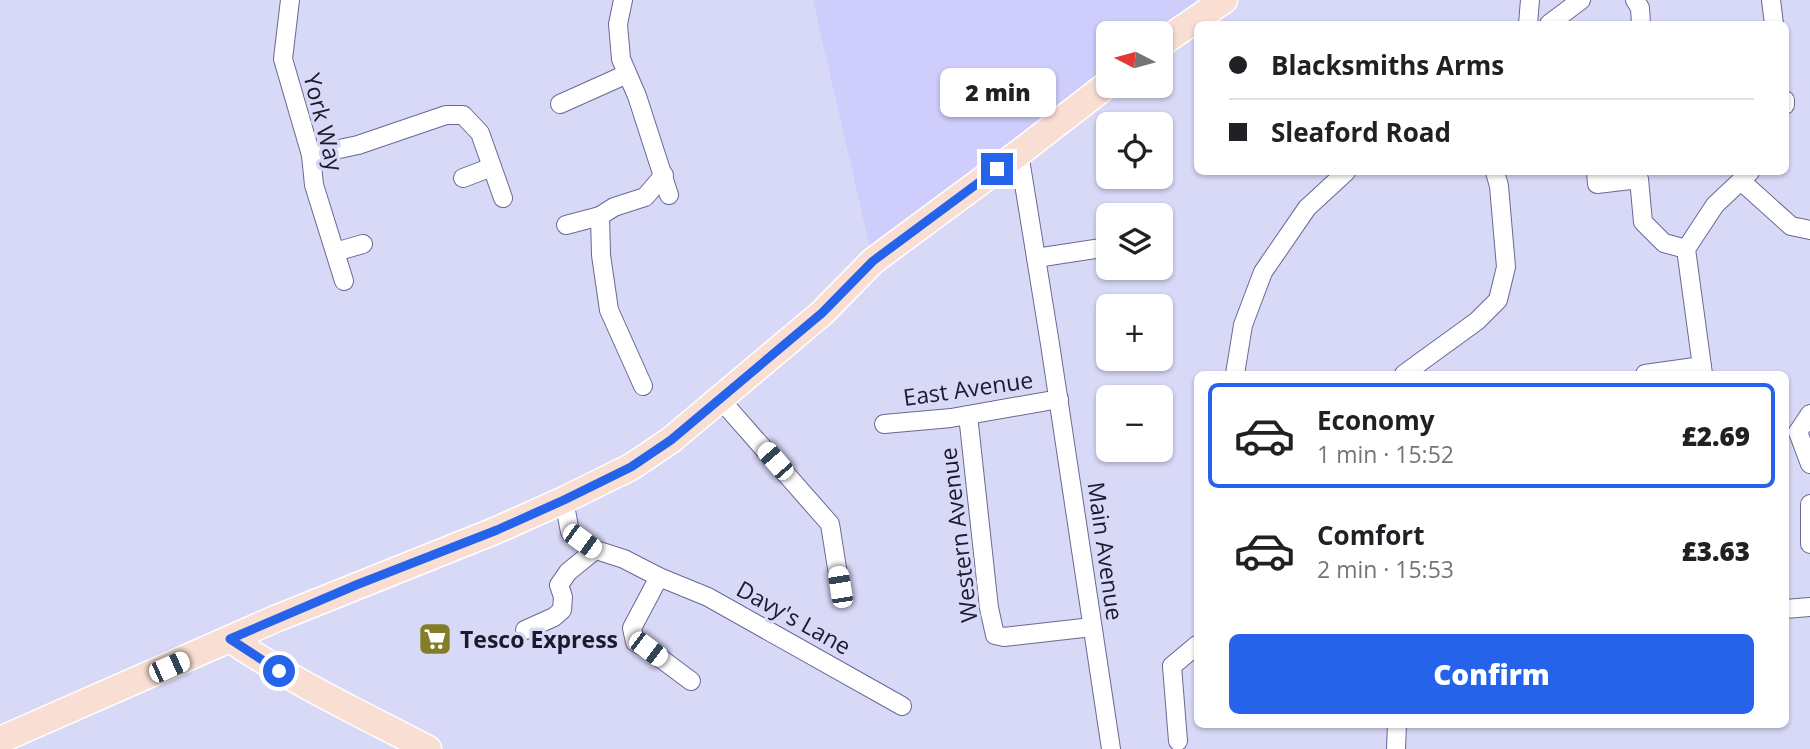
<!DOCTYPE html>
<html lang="en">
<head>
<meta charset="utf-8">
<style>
  body { margin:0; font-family:"Open Sans",sans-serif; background:#f2f2f2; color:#202124; height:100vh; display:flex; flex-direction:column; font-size:26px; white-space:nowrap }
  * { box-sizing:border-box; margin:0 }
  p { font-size:23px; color:#757577 }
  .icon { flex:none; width:38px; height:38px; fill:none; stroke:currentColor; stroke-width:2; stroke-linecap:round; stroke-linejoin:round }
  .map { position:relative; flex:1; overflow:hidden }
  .sheet { position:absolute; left:1194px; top:371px; width:595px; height:357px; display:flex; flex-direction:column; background:#fff; border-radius:10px; box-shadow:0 2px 5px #0004 }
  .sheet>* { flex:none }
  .hud { position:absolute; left:1194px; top:21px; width:595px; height:154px; border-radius:10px; box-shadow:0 2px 5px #0004; display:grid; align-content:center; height:154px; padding:0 35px; background:#fff }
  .needle { width:46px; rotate:276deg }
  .fabs { position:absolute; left:1096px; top:21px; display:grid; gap:14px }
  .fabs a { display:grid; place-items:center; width:77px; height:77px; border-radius:10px; background:#fff; box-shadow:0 2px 5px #0004; font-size:35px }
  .end { position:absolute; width:32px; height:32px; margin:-16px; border:9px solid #2563eb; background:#fff; box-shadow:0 0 0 4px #fff }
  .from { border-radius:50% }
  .bubble { position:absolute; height:49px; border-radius:10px; background:#fff; box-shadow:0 2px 5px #0004; font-size:23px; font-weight:800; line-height:49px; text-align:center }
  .car { position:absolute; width:21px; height:42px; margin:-21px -10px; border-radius:9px; box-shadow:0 0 5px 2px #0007; background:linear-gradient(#fff 24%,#345 0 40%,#fff 0 76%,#345 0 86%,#fff 0) }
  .hud b { display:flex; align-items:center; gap:24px; height:66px; font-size:26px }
  .hud b+b { border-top:2px solid #e0e0e0 }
  .hud i { width:18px; height:18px; background:#202124 }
  ul { padding:12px 0 0; list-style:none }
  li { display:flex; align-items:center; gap:21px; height:105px; margin:0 14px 10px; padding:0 21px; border:4px solid transparent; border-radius:10px }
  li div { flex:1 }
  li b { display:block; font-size:26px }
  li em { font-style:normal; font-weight:800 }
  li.current { border-color:#2563eb }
  li>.icon { width:63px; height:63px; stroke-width:1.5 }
  .button { display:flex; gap:14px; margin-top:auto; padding:14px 35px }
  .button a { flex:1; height:80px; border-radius:10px; background:#2563eb; color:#fff; font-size:28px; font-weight:800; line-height:80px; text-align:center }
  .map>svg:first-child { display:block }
  .built { fill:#cecdfb }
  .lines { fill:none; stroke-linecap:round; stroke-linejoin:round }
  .street-casing { stroke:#6a6895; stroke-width:20 }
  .primary-casing { stroke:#fff; stroke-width:29 }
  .street { stroke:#fff; stroke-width:18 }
  .primary { stroke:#f9dfd3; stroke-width:26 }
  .route { stroke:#2563eb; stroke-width:9 }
  .labels { text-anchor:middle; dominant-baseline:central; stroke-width:7; stroke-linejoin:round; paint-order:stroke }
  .street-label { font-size:23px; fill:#1b1a2c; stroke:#d8d8f7 }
  .poi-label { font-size:23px; font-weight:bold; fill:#1b1a2c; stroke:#d8d8f7; text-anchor:start }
</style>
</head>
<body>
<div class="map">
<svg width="1810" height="749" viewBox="0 0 1810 749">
  <rect width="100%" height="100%" fill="#d8d8f7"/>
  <polygon class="built" points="813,0 1224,0 1160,33 1108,33 1108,84 873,261"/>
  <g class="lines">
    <defs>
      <g id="street">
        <polyline points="290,0 283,59 311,155 314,185 344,281"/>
        <polyline points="623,0 618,24 621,59 637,96 669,195"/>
        <polyline points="1635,0 1640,8 1641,24"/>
        <polyline points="1771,0 1774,24"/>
        <polyline points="1528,24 1530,0"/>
        <polyline points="1549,24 1581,0"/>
        <polyline points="1785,100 1785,105"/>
        <polyline points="560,104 627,74"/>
        <polyline points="1019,153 1050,344 1111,749"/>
        <polyline points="311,155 358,145 446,115 463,115 480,133 503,198"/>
        <polyline points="1596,172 1597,184 1639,179 1643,222 1664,243 1686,249"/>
        <polyline points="463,178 492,167"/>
        <polyline points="1741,181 1791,226 1810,230"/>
        <polyline points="600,216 601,255 609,310 643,386"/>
        <polyline points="566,225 600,216 614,207 645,197 664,175"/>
        <polyline points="335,252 363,244"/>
        <polyline points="1036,258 1108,247"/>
        <polyline points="1235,374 1243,325 1263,272 1307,208 1346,172"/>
        <polyline points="1404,374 1477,321 1498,300 1506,267 1499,186 1495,172"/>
        <polyline points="1645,374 1702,366"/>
        <polyline points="1703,374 1686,249 1715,205 1750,172"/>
        <polyline points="720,399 830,524 840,587"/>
        <polyline points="968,415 989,608 995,635 1004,637 1092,627"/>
        <polyline points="884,424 951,418 1059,399"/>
        <polyline points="1798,432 1810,464"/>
        <polyline points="1798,432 1810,414"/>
        <polyline points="564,500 570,532 593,549 624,559 659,577 708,597 902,706"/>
        <polyline points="1810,504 1810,544"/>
        <polyline points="659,577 632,628 635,642 648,649 691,681"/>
        <polyline points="1785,609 1810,607"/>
        <polyline points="525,630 554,617 562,610 563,597 559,585 568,572 595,550"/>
        <polyline points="1178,741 1172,666 1197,645"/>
        <polyline points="1396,749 1397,724"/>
      </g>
      <g id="primary">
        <polyline points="1160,44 1224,0"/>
        <path d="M230,639C293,682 361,714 428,749"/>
        <polyline points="0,740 275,619 497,530 564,500 631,467 671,440 822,313 873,261 1019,153 1108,84"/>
      </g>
    </defs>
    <use href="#street" class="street-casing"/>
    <use href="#primary" class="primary-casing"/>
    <use href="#street" class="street"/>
    <use href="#primary" class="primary"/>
  </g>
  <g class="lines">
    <polyline class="route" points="279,671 230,639 356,585 497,530 564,500 631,467 671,440 822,313 873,261 997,169"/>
  </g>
  <defs>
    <symbol id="supermarket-square" viewBox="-11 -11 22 22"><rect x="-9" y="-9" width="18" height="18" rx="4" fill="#837e25" stroke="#d8d8f7"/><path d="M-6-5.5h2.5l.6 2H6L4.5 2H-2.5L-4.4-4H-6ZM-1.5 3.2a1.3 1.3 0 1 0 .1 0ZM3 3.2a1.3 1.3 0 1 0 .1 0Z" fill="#fff"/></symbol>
  </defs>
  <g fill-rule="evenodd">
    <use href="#supermarket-square" x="416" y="620" width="38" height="38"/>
  </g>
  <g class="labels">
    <g class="street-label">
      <text transform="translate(324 122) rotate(76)">York Way</text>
      <text transform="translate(968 388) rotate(-8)">East Avenue</text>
      <text transform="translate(958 535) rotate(-97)">Western Avenue</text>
      <text transform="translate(1106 551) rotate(82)">Main Avenue</text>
      <text transform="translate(794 617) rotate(29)">Davy's Lane</text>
    </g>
    <g class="poi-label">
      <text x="460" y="639">Tesco Express</text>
    </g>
  </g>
</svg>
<div class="fabs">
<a><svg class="needle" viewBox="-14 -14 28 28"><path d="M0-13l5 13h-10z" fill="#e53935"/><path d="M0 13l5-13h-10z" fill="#757577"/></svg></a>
<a><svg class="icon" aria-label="locate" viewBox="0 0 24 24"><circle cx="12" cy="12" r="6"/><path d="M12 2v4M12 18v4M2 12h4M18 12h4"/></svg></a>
<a><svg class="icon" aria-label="layers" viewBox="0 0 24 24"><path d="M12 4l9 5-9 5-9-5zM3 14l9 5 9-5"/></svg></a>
<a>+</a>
<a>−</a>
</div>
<i class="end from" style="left:279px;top:671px"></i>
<i class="end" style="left:997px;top:169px"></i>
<div class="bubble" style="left:940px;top:68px;width:116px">2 min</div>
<i class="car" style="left:775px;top:461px;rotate:319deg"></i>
<i class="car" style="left:582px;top:541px;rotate:126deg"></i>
<i class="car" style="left:840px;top:587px;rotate:351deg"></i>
<i class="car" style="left:648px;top:649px;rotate:127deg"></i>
<i class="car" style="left:169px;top:667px;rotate:66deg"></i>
<div class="hud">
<b><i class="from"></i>Blacksmiths Arms</b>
<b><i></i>Sleaford Road</b>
</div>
<section class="sheet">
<ul>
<li class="current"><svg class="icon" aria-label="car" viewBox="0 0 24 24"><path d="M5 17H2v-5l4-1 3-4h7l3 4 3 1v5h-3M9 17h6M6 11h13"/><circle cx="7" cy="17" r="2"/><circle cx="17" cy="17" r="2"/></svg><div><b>Economy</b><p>1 min · 15:52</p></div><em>£2.69</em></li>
<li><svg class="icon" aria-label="car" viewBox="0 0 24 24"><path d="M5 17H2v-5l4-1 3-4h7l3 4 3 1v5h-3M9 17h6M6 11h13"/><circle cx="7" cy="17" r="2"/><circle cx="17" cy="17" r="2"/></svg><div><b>Comfort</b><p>2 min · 15:53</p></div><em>£3.63</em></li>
</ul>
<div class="button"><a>Confirm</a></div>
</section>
</div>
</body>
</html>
